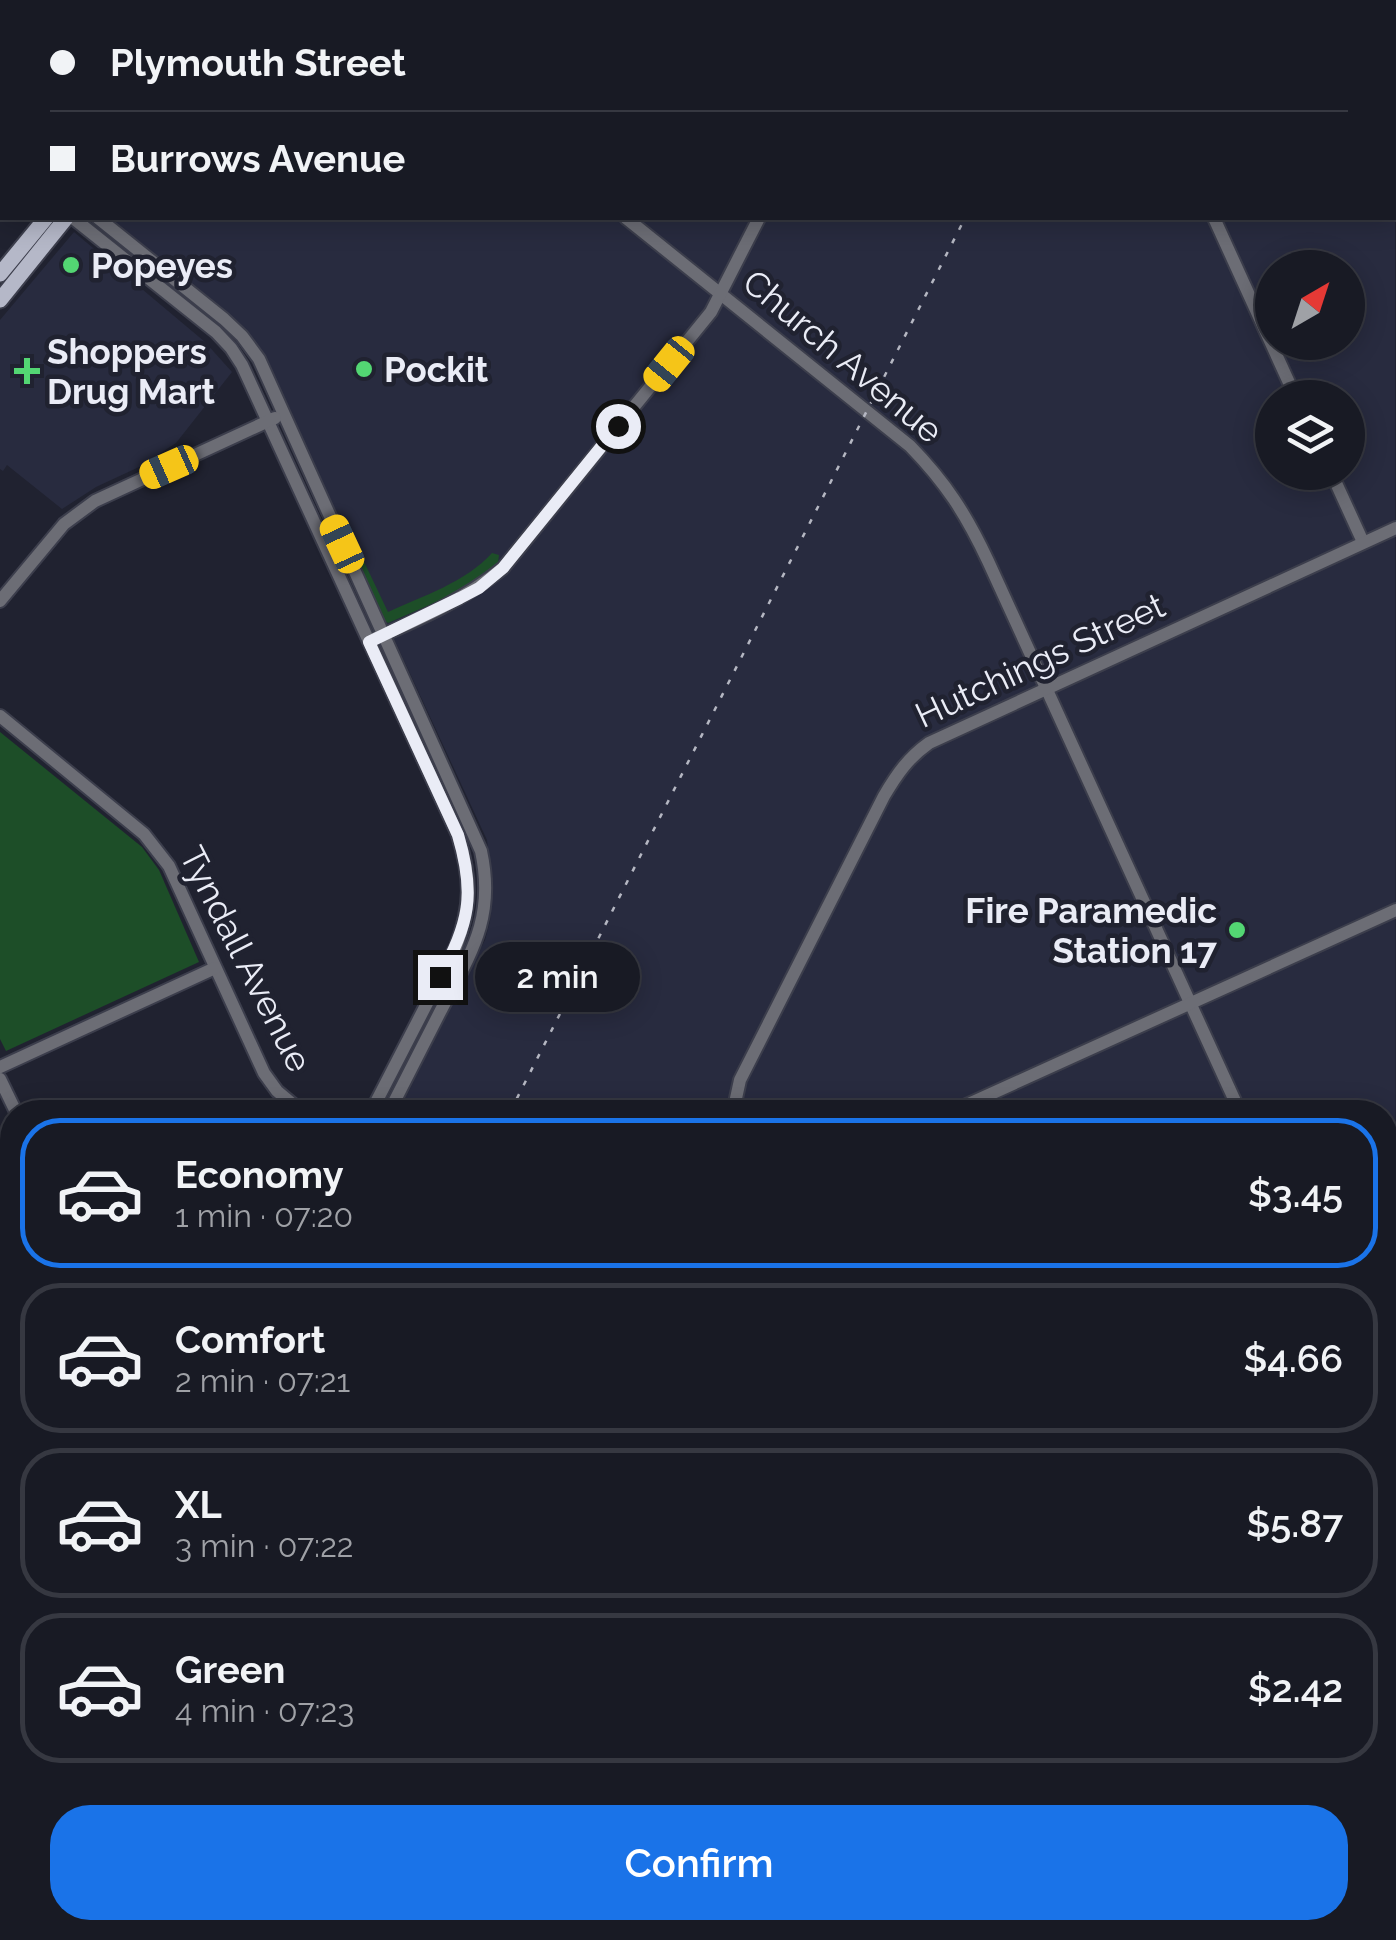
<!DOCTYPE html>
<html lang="en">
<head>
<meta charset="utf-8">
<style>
  body { margin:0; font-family:Raleway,sans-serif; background:#21232c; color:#f1f3f6; height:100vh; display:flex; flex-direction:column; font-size:38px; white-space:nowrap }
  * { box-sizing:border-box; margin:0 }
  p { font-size:32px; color:#9fa1a6 }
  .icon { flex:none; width:55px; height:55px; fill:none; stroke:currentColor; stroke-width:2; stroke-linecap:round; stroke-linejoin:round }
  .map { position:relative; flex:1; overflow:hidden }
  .details { position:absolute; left:0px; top:1100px; width:1398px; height:840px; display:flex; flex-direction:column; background:#181a24; border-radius:40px 40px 0 0; box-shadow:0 5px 25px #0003,0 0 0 2px #363841 }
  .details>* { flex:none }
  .top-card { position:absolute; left:0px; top:0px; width:1398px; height:220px; box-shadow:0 5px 25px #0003,0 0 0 2px #363841; display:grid; align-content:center; height:220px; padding:0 50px; background:#181a24 }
  .needle { width:65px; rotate:39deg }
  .buttons { position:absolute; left:1255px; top:250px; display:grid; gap:20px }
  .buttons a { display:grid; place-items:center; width:110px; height:110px; border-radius:50%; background:#181a24; box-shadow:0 5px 25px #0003,0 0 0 2px #363841; font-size:50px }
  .end { position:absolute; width:45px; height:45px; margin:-22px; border:12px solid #eaecf6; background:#111; box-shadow:0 0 0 5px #111 }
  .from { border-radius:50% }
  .bubble { position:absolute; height:70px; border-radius:35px; background:#181a24; box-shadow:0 5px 25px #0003,0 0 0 2px #363841; font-size:32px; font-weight:600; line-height:70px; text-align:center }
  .car { position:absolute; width:30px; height:60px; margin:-30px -15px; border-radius:12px; box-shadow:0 0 8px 2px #0007; background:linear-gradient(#f5c518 24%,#345 0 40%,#f5c518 0 76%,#345 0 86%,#f5c518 0) }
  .top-card b { display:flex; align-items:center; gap:35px; height:95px; font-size:38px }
  .top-card b+b { border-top:2px solid #363841 }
  .top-card i { width:25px; height:25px; background:#f1f3f6 }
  ul { padding:18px 0 0; list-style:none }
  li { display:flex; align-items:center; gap:30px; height:150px; margin:0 20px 15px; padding:0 30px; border:5px solid #363841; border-radius:40px }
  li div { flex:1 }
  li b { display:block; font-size:38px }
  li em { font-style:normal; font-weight:600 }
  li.selected { border-color:#1a73e8 }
  li>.icon { width:90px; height:90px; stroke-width:1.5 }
  .cta { display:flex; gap:20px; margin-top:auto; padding:20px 50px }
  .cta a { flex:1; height:115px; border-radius:40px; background:#1a73e8; color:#fff; font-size:40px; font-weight:600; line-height:115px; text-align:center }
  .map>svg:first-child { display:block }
  .built { fill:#282b3f; fill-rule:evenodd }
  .green { fill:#1d4e28 }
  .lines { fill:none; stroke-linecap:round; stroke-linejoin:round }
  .minor-casing { stroke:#3c3e4c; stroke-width:16 }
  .major-casing { stroke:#3c3e4c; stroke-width:19 }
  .minor { stroke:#6c6d75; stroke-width:12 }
  .major { stroke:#b5b8c8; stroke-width:15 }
  .rail { stroke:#b5b7c2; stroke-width:2.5; stroke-dasharray:5 10; stroke-linecap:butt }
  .route { stroke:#eaecf6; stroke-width:12 }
  .poi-dot { fill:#53d673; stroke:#202230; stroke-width:4 }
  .labels { text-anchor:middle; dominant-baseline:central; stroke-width:9; stroke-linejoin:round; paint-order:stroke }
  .poi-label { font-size:35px; font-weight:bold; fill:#eaecf6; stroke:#202230; text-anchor:start }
  .street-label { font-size:35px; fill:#eaecf6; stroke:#202230 }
</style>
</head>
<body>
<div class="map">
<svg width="1396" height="1940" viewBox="0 0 1396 1940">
  <rect width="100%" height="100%" fill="#202230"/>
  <g class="built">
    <polygon points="261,0 1382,0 1385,2 259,2"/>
    <path d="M1395,10L1396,1940H789L783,1928H1385V1112H398L485,940L490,921L493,888L487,840L264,358L105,218H1395ZM1272,268H1348V342H1272ZM1272,398H1348V472H1272Z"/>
    <polygon points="74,232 205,342 232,372 176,443 139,467 96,487 62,509 7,465 3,471 0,469 0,320"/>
    <polygon points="552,1928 758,1928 764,1940 558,1940"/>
  </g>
  <g class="green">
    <path d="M355,547H357L388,612C423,596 466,582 492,553L499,555L498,563L457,593L388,623L380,617L351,549Z"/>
    <polygon points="0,732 142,847 159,870 199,962 6,1051 0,1039"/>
    <polygon points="430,1928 552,1928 558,1940 436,1940"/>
  </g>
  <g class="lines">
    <defs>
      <g id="minor">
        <polyline points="357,0 360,2"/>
        <polyline points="129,2 131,0"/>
        <polyline points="633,2 635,0"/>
        <polyline points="869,2 870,0"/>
        <polyline points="1276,2 1278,0"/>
        <polyline points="0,4 2,6"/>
        <polyline points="0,138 2,140"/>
        <polyline points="0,159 2,161"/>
        <path d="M73,218L216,332L231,348L242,365L458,835C471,878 472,904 456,947L371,1112"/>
        <path d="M98,218L224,319L242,336L259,359L481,851C496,920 469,956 439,1014C422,1047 405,1080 389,1112"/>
        <path d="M626,218L910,446C946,483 966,514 988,561L1240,1112"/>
        <polyline points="1214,218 1296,398"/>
        <polyline points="1331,472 1363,542"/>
        <polyline points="0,601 64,524 95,501 275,418"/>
        <path d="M376,638C420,619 465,599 503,568L711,312L759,218"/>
        <polyline points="0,716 144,834 169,866 264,1073 277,1091 302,1112"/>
        <polyline points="0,1067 215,968"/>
        <polyline points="0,1079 16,1112"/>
        <path d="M733,1112L740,1080L884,796C897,774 908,758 929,743L1396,528"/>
        <polyline points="951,1112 1396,910"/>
        <polyline points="1385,1275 1396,1270"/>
        <polyline points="0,1340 12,1334"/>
        <polyline points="0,1355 12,1383"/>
        <polyline points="1385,1425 1396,1449"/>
        <polyline points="0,1600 12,1594"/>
        <polyline points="0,1642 12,1669"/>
        <polyline points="0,1907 15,1940"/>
        <polyline points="184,1928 189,1940"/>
        <polyline points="293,1928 299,1940"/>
        <polyline points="400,1928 406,1940"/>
        <polyline points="417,1928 423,1940"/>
        <polyline points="771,1928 776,1940"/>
        <polyline points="1113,1928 1119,1940"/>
        <polyline points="55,1940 61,1928"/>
        <polyline points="122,1940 129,1928"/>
        <polyline points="328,1940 356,1928"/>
      </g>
      <g id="major">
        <polyline points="1394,0 1396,2"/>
        <polyline points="219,2 221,0"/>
        <polyline points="241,2 243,0"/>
        <polyline points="0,274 46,218"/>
        <polyline points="0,300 66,218"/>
      </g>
    </defs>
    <use href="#minor" class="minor-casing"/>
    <use href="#major" class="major-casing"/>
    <use href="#minor" class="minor"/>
    <use href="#major" class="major"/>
    <g class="rail">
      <polyline points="1074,2 1075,0"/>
      <polyline points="510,1112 965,218"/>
      <polyline points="89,1940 96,1928"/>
    </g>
  </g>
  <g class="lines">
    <path class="route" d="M440,977C469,922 476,896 458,835L369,642L460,598L479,588L503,568L618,426"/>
  </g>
  <g class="poi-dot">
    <circle cx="71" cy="265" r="10"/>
    <circle cx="364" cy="369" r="10"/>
    <path d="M22 356h10v10h10v10h-10v10h-10v-10h-10v-10h10z"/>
    <circle cx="1237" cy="930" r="10"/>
  </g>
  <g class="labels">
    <g class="poi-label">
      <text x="91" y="265">Popeyes</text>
      <text x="47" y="351">Shoppers<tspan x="47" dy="40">Drug Mart</tspan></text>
      <text x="384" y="369">Pockit</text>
      <text x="1217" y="910" text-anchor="end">Fire Paramedic<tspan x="1217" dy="40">Station 17</tspan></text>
    </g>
    <g class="street-label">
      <text transform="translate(843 356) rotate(40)">Church Avenue</text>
      <text transform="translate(1040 660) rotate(-25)">Hutchings Street</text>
      <text transform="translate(246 959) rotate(63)">Tyndall Avenue</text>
    </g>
  </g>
</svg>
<div class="buttons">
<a><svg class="needle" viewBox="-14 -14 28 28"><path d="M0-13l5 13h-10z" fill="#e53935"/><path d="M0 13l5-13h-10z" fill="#9fa1a6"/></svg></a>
<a><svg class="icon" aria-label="layers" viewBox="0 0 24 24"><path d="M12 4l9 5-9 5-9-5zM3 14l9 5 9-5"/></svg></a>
</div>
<i class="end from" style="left:618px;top:426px"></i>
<i class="end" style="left:440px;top:977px"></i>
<div class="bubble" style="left:475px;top:942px;width:165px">2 min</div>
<i class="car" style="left:669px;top:364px;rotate:219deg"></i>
<i class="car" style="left:169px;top:467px;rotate:246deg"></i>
<i class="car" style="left:342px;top:544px;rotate:335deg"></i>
<div class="top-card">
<b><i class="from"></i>Plymouth Street</b>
<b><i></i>Burrows Avenue</b>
</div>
<section class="details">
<ul>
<li class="selected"><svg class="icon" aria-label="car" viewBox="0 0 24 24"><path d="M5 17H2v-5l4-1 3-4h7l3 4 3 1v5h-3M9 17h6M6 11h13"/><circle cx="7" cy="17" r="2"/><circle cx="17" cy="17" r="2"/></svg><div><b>Economy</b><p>1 min · 07:20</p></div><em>$3.45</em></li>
<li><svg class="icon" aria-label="car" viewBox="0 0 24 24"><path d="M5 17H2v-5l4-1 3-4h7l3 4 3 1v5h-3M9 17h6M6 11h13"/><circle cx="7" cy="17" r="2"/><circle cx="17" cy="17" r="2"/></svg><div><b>Comfort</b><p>2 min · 07:21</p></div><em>$4.66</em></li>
<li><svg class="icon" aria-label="car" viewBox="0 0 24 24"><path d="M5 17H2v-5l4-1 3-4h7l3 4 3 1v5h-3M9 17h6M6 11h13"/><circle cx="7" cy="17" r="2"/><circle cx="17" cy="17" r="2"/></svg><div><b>XL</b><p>3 min · 07:22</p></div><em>$5.87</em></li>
<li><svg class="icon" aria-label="car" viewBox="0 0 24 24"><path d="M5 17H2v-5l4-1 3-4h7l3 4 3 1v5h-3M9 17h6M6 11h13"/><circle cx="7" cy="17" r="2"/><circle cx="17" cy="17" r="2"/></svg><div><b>Green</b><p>4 min · 07:23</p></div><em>$2.42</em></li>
</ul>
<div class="cta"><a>Confirm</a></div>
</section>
</div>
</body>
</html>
